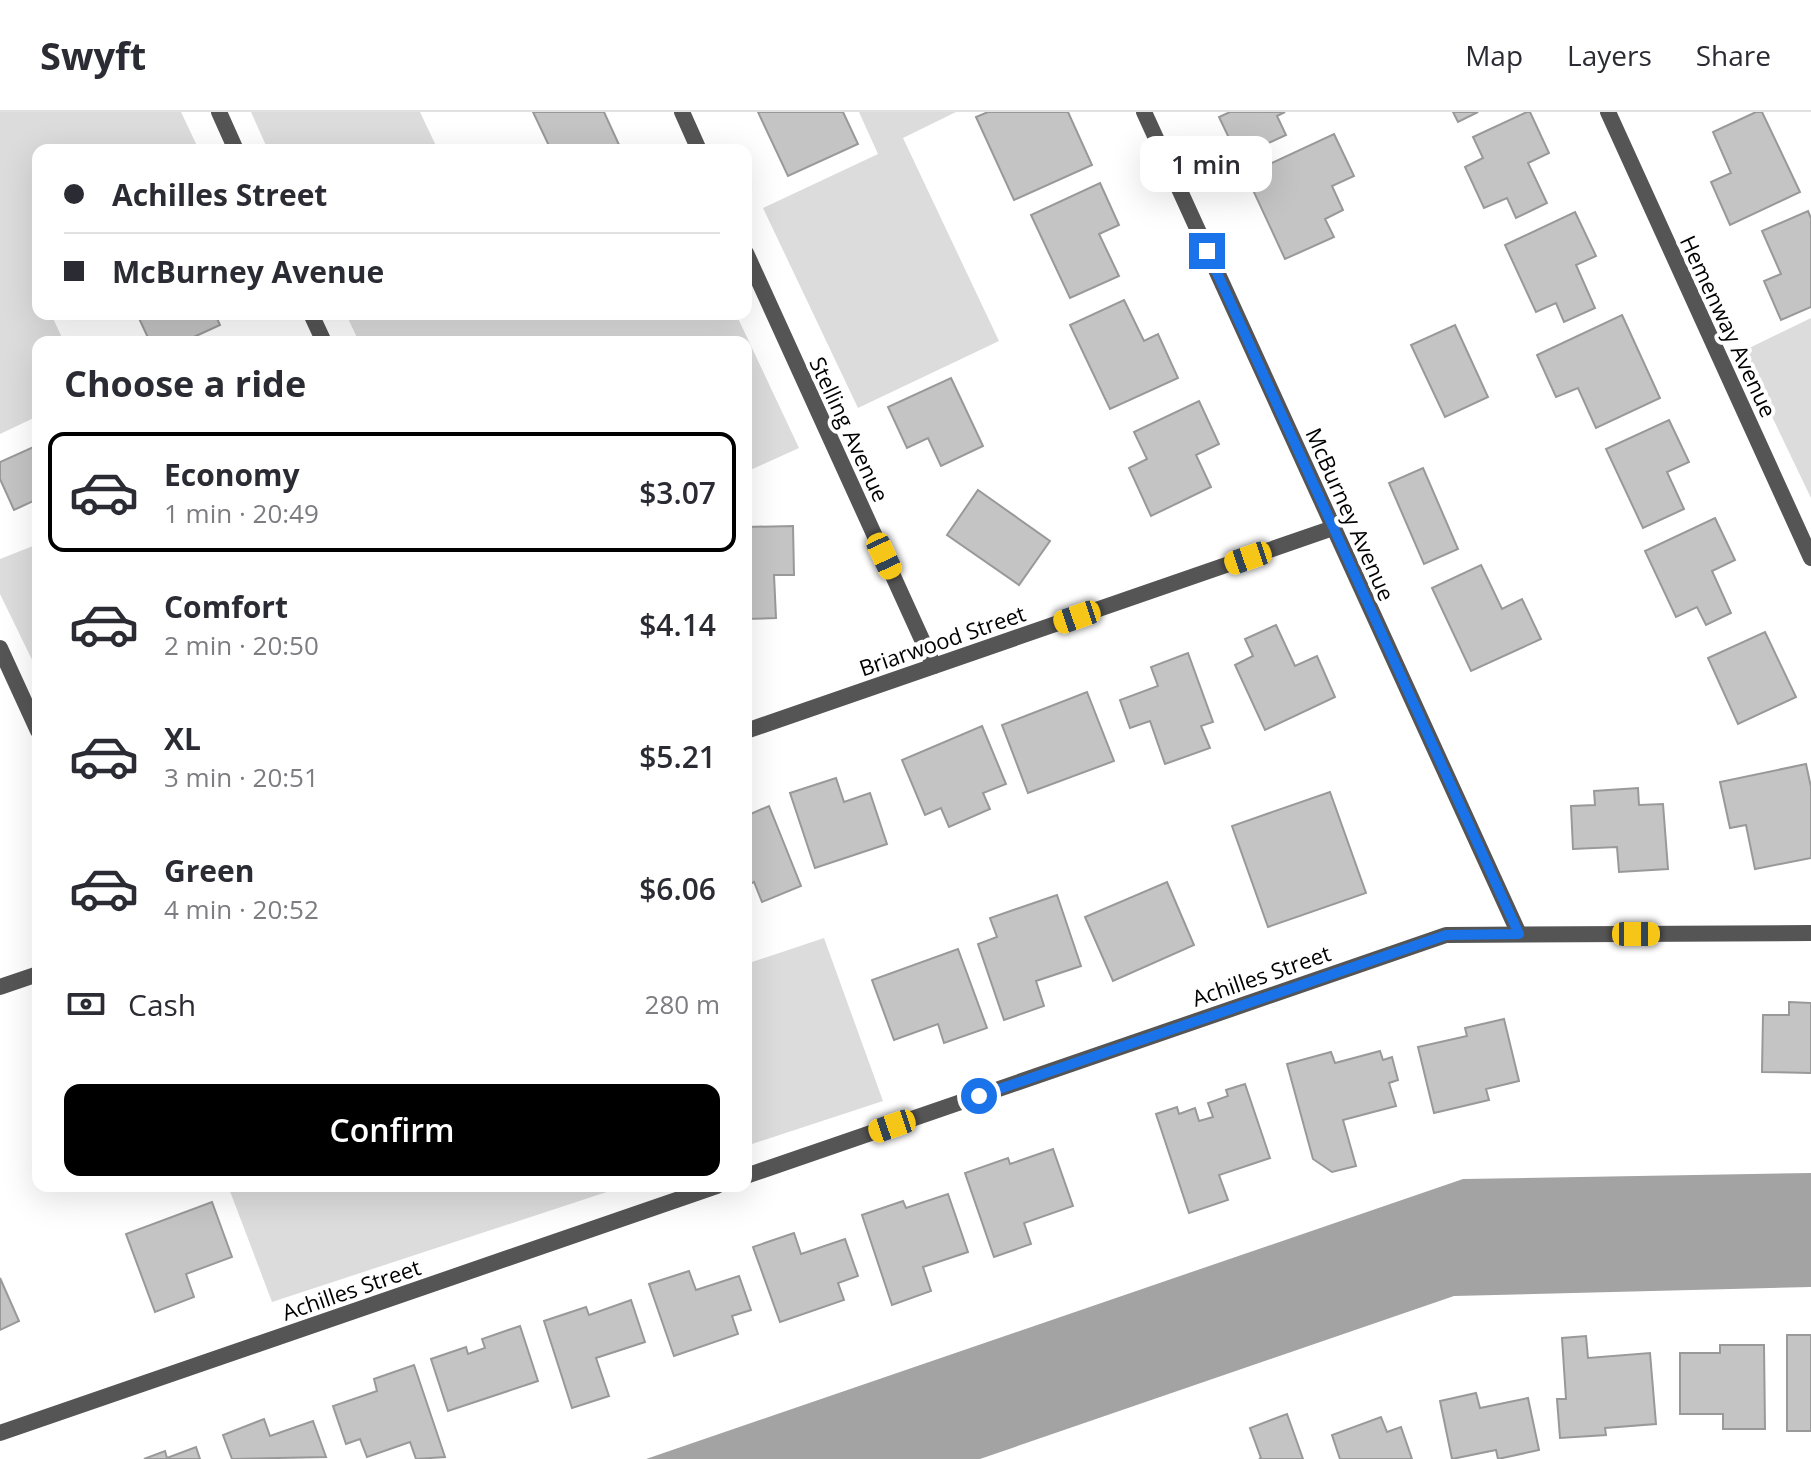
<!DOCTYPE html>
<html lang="en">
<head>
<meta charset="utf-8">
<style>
  body { margin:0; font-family:"Open Sans",sans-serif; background:#f7f7f7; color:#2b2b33; height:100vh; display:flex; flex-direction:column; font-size:30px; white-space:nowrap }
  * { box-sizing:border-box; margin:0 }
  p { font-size:26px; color:#7c7c81 }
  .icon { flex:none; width:44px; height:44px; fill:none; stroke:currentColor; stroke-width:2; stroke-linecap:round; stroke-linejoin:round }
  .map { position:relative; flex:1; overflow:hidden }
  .panel { position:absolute; left:32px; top:224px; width:720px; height:856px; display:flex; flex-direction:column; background:#fff; border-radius:16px; box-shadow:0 8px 32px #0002 }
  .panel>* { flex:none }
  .banner { position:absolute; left:32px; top:32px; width:720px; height:176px; border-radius:16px; box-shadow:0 8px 32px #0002; display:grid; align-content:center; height:176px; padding:0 32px; background:#fff }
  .end { position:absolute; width:36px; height:36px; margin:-18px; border:10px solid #1a73e8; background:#fff; box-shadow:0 0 0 4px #fff }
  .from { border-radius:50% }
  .bubble { position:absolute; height:56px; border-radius:16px; background:#fff; box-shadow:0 8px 32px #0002; font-size:26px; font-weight:600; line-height:56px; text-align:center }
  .car { position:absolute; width:24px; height:48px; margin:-24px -12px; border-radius:10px; box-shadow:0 0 6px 2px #0007; background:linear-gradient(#f5c518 24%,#345 0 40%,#f5c518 0 76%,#345 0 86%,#f5c518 0) }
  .banner b { display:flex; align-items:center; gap:28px; height:76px; font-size:30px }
  .banner b+b { border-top:2px solid #e1e1e2 }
  .banner i { width:20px; height:20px; background:#2b2b33 }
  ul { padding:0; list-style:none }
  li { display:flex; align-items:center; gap:24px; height:120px; margin:0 16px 12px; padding:0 16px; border:4px solid transparent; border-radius:16px }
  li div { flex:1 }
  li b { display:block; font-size:30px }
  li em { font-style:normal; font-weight:600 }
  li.selected { border-color:#000 }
  li>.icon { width:72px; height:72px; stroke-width:1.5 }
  h2 { padding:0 32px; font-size:36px; line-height:96px }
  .pay { display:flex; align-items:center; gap:20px; height:88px; padding:0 32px; font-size:30px }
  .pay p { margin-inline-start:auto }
  .primary-button { display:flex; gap:16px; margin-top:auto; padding:16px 32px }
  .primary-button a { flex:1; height:92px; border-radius:16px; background:#000; color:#fff; font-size:32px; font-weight:600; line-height:92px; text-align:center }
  header { display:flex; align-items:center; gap:48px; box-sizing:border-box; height:112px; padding:0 40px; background:#fff; border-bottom:2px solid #e1e1e2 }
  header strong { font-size:38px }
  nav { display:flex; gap:44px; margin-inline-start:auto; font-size:28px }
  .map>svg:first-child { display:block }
  .green { fill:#dcdcdc }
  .water { fill:#a3a3a3 }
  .building { fill:#c4c4c4; stroke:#999; stroke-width:2 }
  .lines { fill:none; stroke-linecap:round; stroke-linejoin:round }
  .minor { stroke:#555; stroke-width:16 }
  .route { stroke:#1a73e8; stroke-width:10 }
  .labels { text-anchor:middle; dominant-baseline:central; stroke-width:8; stroke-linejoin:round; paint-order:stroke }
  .street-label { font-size:22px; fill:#000; stroke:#fff }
</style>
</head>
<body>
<header>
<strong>Swyft</strong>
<nav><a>Map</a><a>Layers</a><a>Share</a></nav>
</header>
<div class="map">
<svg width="1811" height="1347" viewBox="0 0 1811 1347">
  <rect width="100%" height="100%" fill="#fff"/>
  <g class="green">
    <polygon points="0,0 181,0 199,38 38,38 38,161 33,164 38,175 38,202 51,202 64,230 38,230 38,304 0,322"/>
    <polygon points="251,0 420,0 438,38 268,38"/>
    <polygon points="859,0 956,0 903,26 999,229 858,296 763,96 878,42"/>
    <polygon points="346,202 736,202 799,336 746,360 746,230 359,230"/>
    <polygon points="1811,206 1811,386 1741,240"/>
    <polygon points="38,432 38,560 0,482 0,447"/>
    <polygon points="824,826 883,989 746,1034 746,852"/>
    <polygon points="228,1074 625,1074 272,1190"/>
  </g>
  <polygon class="water" points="1811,1061 1811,1175 1454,1184 980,1347 646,1347 1463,1067"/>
  <g class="building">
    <polygon points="533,0 604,0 620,35 613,38 551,38"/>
    <polygon points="758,0 843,0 858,32 788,64"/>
    <polygon points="988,0 1068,0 1092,53 1014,88 976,5"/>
    <polygon points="1230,0 1285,0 1277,4 1286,23 1238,45 1219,5"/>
    <polygon points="1453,0 1478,0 1458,10"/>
    <polygon points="1527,0 1530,0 1549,41 1528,51 1547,91 1516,106 1507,86 1484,96 1465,55 1483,46 1473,25"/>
    <polygon points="1756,0 1762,0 1800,80 1730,113 1711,70 1731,61 1713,20"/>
    <polygon points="1334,22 1354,64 1332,74 1343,98 1325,107 1334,125 1285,147 1246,63"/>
    <polygon points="1100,71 1119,113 1099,122 1119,164 1070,186 1031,103"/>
    <polygon points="1808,99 1811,106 1811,195 1781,208 1764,169 1781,162 1762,119"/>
    <polygon points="1575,100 1596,144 1576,153 1595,196 1564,210 1556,191 1536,200 1505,133"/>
    <polygon points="1124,188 1144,229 1158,222 1178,266 1110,297 1070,213"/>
    <polygon points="137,202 215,202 220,213 183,230 150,230"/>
    <polygon points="1622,203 1660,286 1596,316 1578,276 1556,285 1537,243"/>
    <polygon points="1455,213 1488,285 1445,305 1411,233"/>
    <polygon points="951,266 983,334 941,354 928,326 907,336 888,295"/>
    <polygon points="1199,289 1219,332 1196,343 1211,375 1151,404 1129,356 1147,347 1134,320"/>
    <polygon points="1669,308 1689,350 1667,360 1684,397 1643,416 1606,337"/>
    <polygon points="38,333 38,401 33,389 14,398 0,367 0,350"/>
    <polygon points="1423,356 1458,437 1424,452 1389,371"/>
    <polygon points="978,378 1050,429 1019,473 947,423"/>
    <polygon points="1715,406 1735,448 1712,459 1731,501 1706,513 1697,495 1676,505 1645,439"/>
    <polygon points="793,414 794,463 774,463 776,506 746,507 746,415"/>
    <polygon points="1481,453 1502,497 1522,487 1541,527 1471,559 1432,476"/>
    <polygon points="1276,513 1295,554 1317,544 1335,585 1265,618 1235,553 1253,544 1245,527"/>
    <polygon points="1765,520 1796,585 1738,612 1708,546"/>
    <polygon points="1188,541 1213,610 1201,614 1210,636 1165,652 1150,609 1130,616 1120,588 1158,574 1151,555"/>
    <polygon points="1087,580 1114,649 1028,681 1002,613"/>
    <polygon points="982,614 1006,672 983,681 990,697 949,715 941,696 925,703 902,648"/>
    <polygon points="1806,652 1811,675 1811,746 1755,757 1746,713 1730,716 1720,670"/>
    <polygon points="836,666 844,690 870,681 887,732 815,756 790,681"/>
    <polygon points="1638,676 1639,693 1663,692 1668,757 1619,760 1617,735 1573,737 1571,694 1595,693 1594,679"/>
    <polygon points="1330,680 1366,781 1268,815 1232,714"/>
    <polygon points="769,694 801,774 762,790 754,770 746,774 746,704"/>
    <polygon points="1167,770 1194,833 1113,869 1085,805"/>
    <polygon points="1057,783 1081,854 1036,869 1044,894 1004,908 978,832 997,825 990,806"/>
    <polygon points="958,837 987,916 944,931 938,912 894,928 872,868"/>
    <polygon points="1789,890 1811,891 1811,961 1762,960 1763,903 1789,903"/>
    <polygon points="1504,907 1519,969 1486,977 1489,988 1434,1001 1418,935 1467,924 1465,916"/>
    <polygon points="1380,939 1383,948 1392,945 1398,968 1389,971 1396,994 1343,1008 1356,1054 1332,1060 1313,1047 1287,952 1331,940 1335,951"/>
    <polygon points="1245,972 1270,1046 1219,1063 1228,1088 1189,1101 1156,1002 1177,995 1179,1002 1195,996 1199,1009 1213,1005 1208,991 1228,984 1226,978"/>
    <polygon points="1053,1037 1073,1094 1024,1111 1031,1132 994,1145 965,1061 1008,1046 1010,1052"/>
    <polygon points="948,1082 968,1140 923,1155 931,1179 892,1193 862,1103 903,1089 906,1096"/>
    <polygon points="212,1090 232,1145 186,1162 194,1185 155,1200 126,1122"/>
    <polygon points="794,1121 801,1142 845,1127 858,1164 838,1171 844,1188 780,1210 753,1135"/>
    <polygon points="689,1159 696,1178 739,1164 751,1198 732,1204 738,1222 674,1244 649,1172"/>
    <polygon points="0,1166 19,1209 0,1218"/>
    <polygon points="631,1188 645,1230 596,1246 609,1284 572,1296 544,1209 586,1195 589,1203"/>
    <polygon points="520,1214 538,1269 448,1299 431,1247 466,1235 468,1242 485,1236 482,1227"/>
    <rect x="1787" y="1223" width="24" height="96"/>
    <polygon points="1586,1224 1588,1246 1650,1241 1656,1312 1605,1316 1606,1323 1560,1326 1557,1287 1566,1287 1562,1226"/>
    <polygon points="1720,1233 1764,1233 1765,1317 1723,1317 1723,1302 1680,1302 1680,1241 1720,1241"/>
    <polygon points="414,1253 445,1345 416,1347 410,1330 367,1345 360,1327 346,1332 333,1294 377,1279 374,1267"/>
    <polygon points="1476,1281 1480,1296 1528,1286 1539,1338 1498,1347 1496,1338 1452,1347 1440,1289"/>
    <polygon points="1287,1302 1303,1347 1259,1347 1261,1346 1250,1316"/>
    <polygon points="1381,1305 1387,1320 1401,1315 1412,1347 1340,1347 1332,1323"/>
    <polygon points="264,1307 270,1324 313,1309 326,1345 232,1347 223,1323"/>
    <polygon points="196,1335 200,1347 144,1347 165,1339 167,1346"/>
  </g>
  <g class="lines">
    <g class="minor">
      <polyline points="219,0 236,38"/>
      <polyline points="682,0 699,38"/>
      <polyline points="1144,0 1519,822"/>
      <polyline points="1608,0 1811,446"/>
      <polyline points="746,141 934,554"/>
      <polyline points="311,202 324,230"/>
      <polyline points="0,536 38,619"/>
      <polyline points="746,619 1333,416"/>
      <polyline points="0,875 38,862"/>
      <polyline points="746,1064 1446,823 1811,821"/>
      <polyline points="0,1321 717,1074"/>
    </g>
  </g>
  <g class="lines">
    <polyline class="route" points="979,984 1446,823 1519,822 1207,139"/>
  </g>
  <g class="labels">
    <g class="street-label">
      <text transform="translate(1729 214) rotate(65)">Hemenway Avenue</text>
      <text transform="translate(850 317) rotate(65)">Stelling Avenue</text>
      <text transform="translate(1351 402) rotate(66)">McBurney Avenue</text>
      <text transform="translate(942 528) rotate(-19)">Briarwood Street</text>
      <text transform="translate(1261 863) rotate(-19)">Achilles Street</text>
      <text transform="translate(351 1177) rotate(-19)">Achilles Street</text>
    </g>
  </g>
</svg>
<i class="end from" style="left:979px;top:984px"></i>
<i class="end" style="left:1207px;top:139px"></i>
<div class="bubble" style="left:1140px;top:24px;width:132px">1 min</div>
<i class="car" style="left:884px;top:444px;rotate:155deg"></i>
<i class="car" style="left:1248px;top:446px;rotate:251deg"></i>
<i class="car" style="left:1077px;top:505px;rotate:251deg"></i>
<i class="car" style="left:1636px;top:822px;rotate:90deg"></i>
<i class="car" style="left:892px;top:1014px;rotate:251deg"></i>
<div class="banner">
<b><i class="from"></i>Achilles Street</b>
<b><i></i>McBurney Avenue</b>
</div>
<section class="panel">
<h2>Choose a ride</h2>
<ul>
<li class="selected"><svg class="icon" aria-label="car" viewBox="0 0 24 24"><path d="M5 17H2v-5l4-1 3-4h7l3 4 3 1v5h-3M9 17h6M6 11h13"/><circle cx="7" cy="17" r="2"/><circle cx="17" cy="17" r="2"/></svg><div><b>Economy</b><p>1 min · 20:49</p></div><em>$3.07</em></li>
<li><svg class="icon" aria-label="car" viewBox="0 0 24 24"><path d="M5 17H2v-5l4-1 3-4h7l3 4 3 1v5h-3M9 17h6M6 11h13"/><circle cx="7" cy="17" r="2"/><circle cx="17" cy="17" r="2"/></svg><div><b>Comfort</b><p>2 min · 20:50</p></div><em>$4.14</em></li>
<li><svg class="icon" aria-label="car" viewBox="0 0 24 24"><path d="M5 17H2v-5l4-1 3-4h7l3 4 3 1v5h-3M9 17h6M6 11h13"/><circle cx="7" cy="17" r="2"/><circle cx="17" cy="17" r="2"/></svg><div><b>XL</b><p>3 min · 20:51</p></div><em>$5.21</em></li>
<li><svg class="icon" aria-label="car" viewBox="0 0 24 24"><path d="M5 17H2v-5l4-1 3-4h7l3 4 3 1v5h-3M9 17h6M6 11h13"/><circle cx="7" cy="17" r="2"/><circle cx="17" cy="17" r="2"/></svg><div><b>Green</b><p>4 min · 20:52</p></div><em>$6.06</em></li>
</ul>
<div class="pay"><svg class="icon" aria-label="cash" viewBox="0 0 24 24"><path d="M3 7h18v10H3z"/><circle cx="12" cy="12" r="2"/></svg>Cash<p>280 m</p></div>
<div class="primary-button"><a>Confirm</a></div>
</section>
</div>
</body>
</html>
